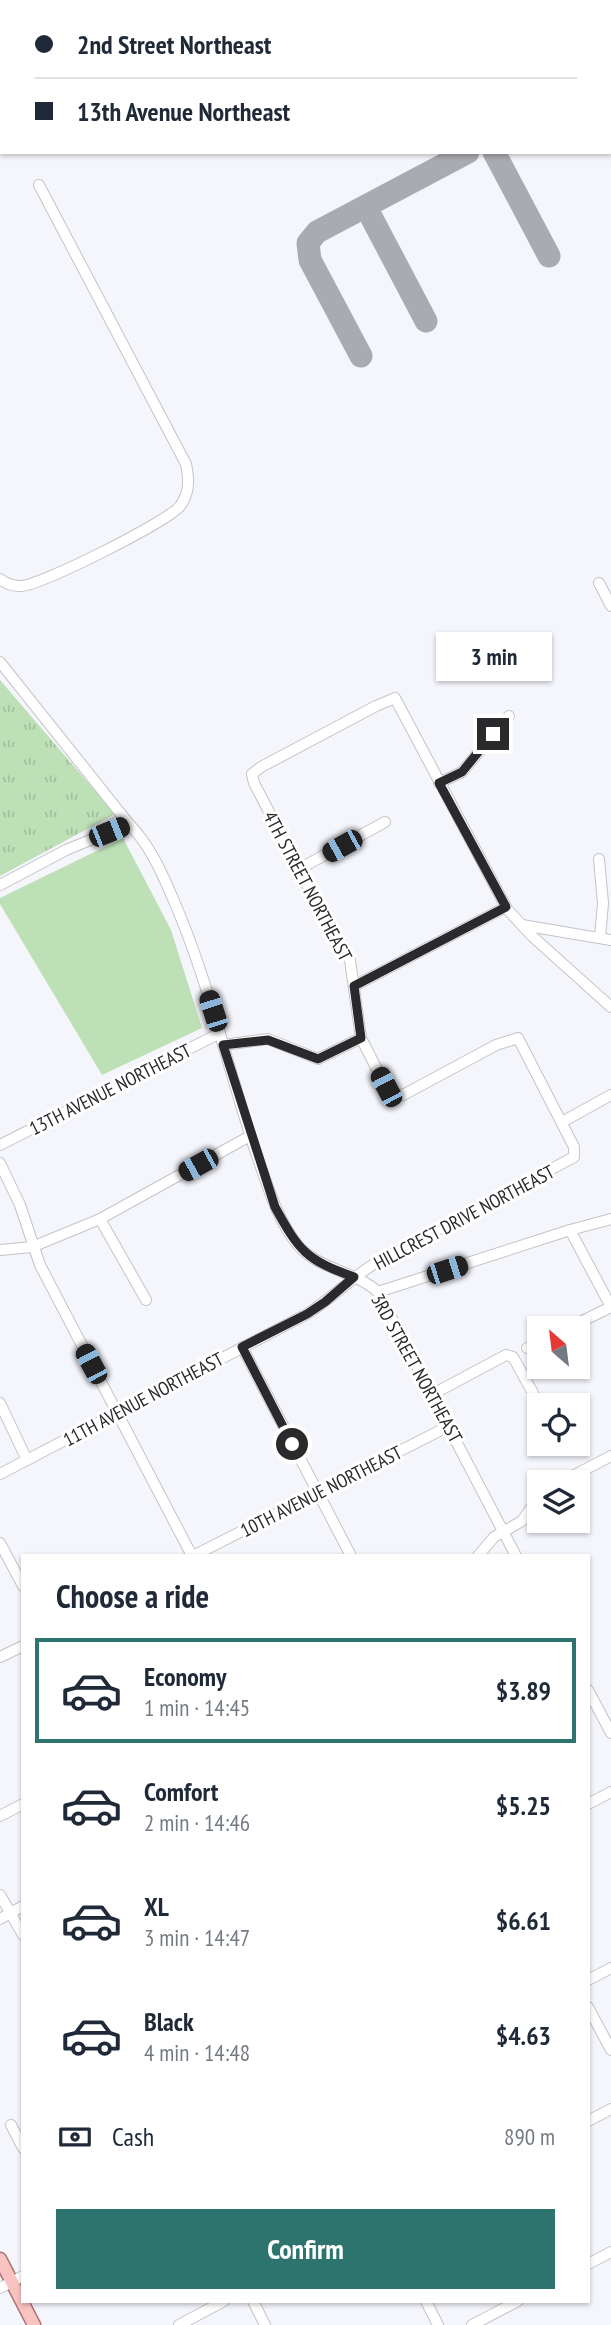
<!DOCTYPE html>
<html lang="en">
<head>
<meta charset="utf-8">
<style>
  body { margin:0; font-family:"PT Sans Narrow",sans-serif; background:#f2f2f3; color:#1f2937; height:100vh; display:flex; flex-direction:column; font-size:26px; white-space:nowrap }
  * { box-sizing:border-box; margin:0 }
  p { font-size:23px; color:#747a83 }
  .icon { flex:none; width:38px; height:38px; fill:none; stroke:currentColor; stroke-width:2; stroke-linecap:round; stroke-linejoin:round }
  .map { position:relative; flex:1; overflow:hidden }
  .drawer { position:absolute; left:21px; top:1554px; width:569px; height:749px; display:flex; flex-direction:column; background:#fff; border-radius:0px; box-shadow:0 2px 5px #0004 }
  .drawer>* { flex:none }
  .hud { position:absolute; left:0px; top:0px; width:612px; height:154px; box-shadow:0 2px 5px #0004; display:grid; align-content:center; height:154px; padding:0 35px; background:#fff }
  .needle { width:46px; rotate:332deg }
  .fabs { position:absolute; left:527px; top:1316px; display:grid; gap:14px }
  .fabs a { display:grid; place-items:center; width:63px; height:63px; border-radius:0px; background:#fff; box-shadow:0 2px 5px #0004; font-size:35px }
  .end { position:absolute; width:32px; height:32px; margin:-16px; border:9px solid #2a2a2c; background:#fff; box-shadow:0 0 0 4px #fff }
  .from { border-radius:50% }
  .bubble { position:absolute; height:49px; border-radius:0px; background:#fff; box-shadow:0 2px 5px #0004; font-size:23px; font-weight:600; line-height:49px; text-align:center }
  .car { position:absolute; width:21px; height:42px; margin:-21px -10px; border-radius:9px; box-shadow:0 0 5px 2px #0007; background:linear-gradient(#222 24%,#8ab4d8 0 40%,#222 0 76%,#8ab4d8 0 86%,#222 0) }
  .hud b { display:flex; align-items:center; gap:24px; height:66px; font-size:26px }
  .hud b+b { border-top:2px solid #e0e1e3 }
  .hud i { width:18px; height:18px; background:#1f2937 }
  ul { padding:0; list-style:none }
  li { display:flex; align-items:center; gap:21px; height:105px; margin:0 14px 10px; padding:0 21px; border:4px solid transparent; border-radius:0px }
  li div { flex:1 }
  li b { display:block; font-size:26px }
  li em { font-style:normal; font-weight:600 }
  li.active { border-color:#2c746d }
  li>.icon { width:63px; height:63px; stroke-width:1.5 }
  h2 { padding:0 35px; font-size:32px; line-height:84px }
  .pay { display:flex; align-items:center; gap:18px; height:77px; padding:0 35px; font-size:26px }
  .pay p { margin-inline-start:auto }
  .button { display:flex; gap:14px; margin-top:auto; padding:14px 35px }
  .button a { flex:1; height:80px; border-radius:0px; background:#2c746d; color:#fff; font-size:28px; font-weight:600; line-height:80px; text-align:center }
  .map>svg:first-child { display:block }
  .grass { fill:#bee0b6 }
  .park { fill:url(#park-tufts) }
  .lines { fill:none; stroke-linecap:round; stroke-linejoin:round }
  .taxiway { stroke:#aaabb0; stroke-width:23 }
  .minor-casing { stroke:#c3c4ca; stroke-width:12 }
  .major-casing { stroke:#ae7372; stroke-width:15 }
  .minor { stroke:#fff; stroke-width:10 }
  .major { stroke:#f9c3c1; stroke-width:12 }
  .route { stroke:#2a2a2c; stroke-width:9 }
  .labels { text-anchor:middle; dominant-baseline:central; stroke-width:6; stroke-linejoin:round; paint-order:stroke }
  .street-label { font-size:19px; fill:#2a2a2c; stroke:#fff }
</style>
</head>
<body>
<div class="map">
<svg width="611" height="2325" viewBox="0 0 611 2325">
  <defs>
    <pattern id="park-tufts" width="24" height="20" patternUnits="userSpaceOnUse" patternTransform="scale(1.75)"><rect width="24" height="20" fill="#bee0b6"/><path d="M3 7l-1-3M5 7V3M7 7l1-3M15 17l-1-3M17 17v-4M19 17l1-3" fill="none" stroke="#a3c09d"/></pattern>
  </defs>
  <rect width="100%" height="100%" fill="#f5f6fc"/>
  <polygon class="grass" points="123,838 171,930 202,1028 102,1075 0,904 0,898"/>
  <polygon class="park" points="0,680 115,814 0,876"/>
  <g class="lines">
    <g class="taxiway">
      <polyline points="209,0 209,2"/>
      <polyline points="580,0 581,2"/>
      <polyline points="0,25 2,29"/>
      <polyline points="611,66 611,64"/>
      <polyline points="494,152 549,256"/>
      <polyline points="366,207 426,321"/>
      <polyline points="361,356 310,260 308,243 317,232 468,152"/>
    </g>
    <defs>
      <g id="minor">
        <path d="M0,579C5,583 13,586 20,586C38,587 169,521 180,506C190,493 189,479 186,464L39,185"/>
        <polyline points="599,583 611,606"/>
        <path d="M0,662L129,824C150,845 162,873 174,901C209,982 228,1069 256,1153C267,1183 275,1214 294,1240C314,1270 353,1269 378,1292L516,1556"/>
        <polyline points="439,783 462,772 509,716"/>
        <polyline points="599,859 603,903 600,938"/>
        <polyline points="299,869 385,822"/>
        <polyline points="0,885 66,850 129,824"/>
        <polyline points="522,925 611,940"/>
        <polyline points="354,986 506,907"/>
        <polyline points="223,1045 268,1039 318,1059 361,1038"/>
        <polyline points="562,1122 611,1095"/>
        <polyline points="0,1145 220,1033"/>
        <polyline points="0,1163 20,1205 40,1265 192,1556"/>
        <polyline points="100,1219 146,1300"/>
        <polyline points="570,1230 611,1307"/>
        <polyline points="0,1250 32,1247 100,1219 250,1136"/>
        <polyline points="378,1292 570,1230 611,1219"/>
        <polyline points="568,1328 611,1307"/>
        <polyline points="242,1347 351,1556"/>
        <polyline points="527,1348 539,1342"/>
        <polyline points="433,1394 506,1355 513,1357 533,1393"/>
        <polyline points="0,1403 27,1460"/>
        <path d="M0,1474L307,1314C331,1299 350,1279 374,1264L574,1157V1147L518,1038L496,1045L403,1095L392,1094L386,1087L361,1038L350,960L317,904L254,783L252,774L261,767L376,706L395,698L507,909L532,936L611,1007"/>
        <polyline points="561,1482 611,1456"/>
        <polyline points="0,1543 23,1586"/>
        <polyline points="193,1556 449,1426"/>
        <polyline points="478,1556 494,1537 522,1521 539,1497"/>
        <polyline points="0,1657 23,1646"/>
        <polyline points="588,1690 611,1733"/>
        <polyline points="588,1804 611,1792"/>
        <polyline points="0,1816 23,1804"/>
        <polyline points="0,1895 23,1935"/>
        <polyline points="0,1919 23,1906"/>
        <polyline points="588,1980 611,1968"/>
        <polyline points="588,2007 611,2050"/>
        <polyline points="588,2121 611,2109"/>
        <polyline points="11,2125 23,2148"/>
        <polyline points="588,2264 611,2252"/>
        <polyline points="0,2288 23,2276"/>
        <polyline points="253,2301 265,2325"/>
        <polyline points="426,2301 438,2325"/>
        <polyline points="179,2325 224,2301"/>
        <polyline points="472,2325 518,2301"/>
      </g>
      <polyline id="major" points="0,2259 34,2325"/>
    </defs>
    <use href="#minor" class="minor-casing"/>
    <use href="#major" class="major-casing"/>
    <use href="#minor" class="minor"/>
    <use href="#major" class="major"/>
  </g>
  <g class="lines">
    <path class="route" d="M292,1444L242,1347L307,1314L325,1302L354,1277C306,1260 299,1251 275,1207L223,1045L268,1040L318,1059L361,1038L354,986L506,907L439,783L462,772L493,734"/>
  </g>
  <g class="labels">
    <g class="street-label">
      <text transform="translate(308 886) rotate(62)">4TH STREET NORTHEAST</text>
      <text transform="translate(110 1089) rotate(-27)">13TH AVENUE NORTHEAST</text>
      <text transform="translate(464 1217) rotate(-28)">HILLCREST DRIVE NORTHEAST</text>
      <text transform="translate(417 1368) rotate(61)">3RD STREET NORTHEAST</text>
      <text transform="translate(143 1399) rotate(-28)">11TH AVENUE NORTHEAST</text>
      <text transform="translate(321 1491) rotate(-27)">10TH AVENUE NORTHEAST</text>
    </g>
  </g>
</svg>
<div class="fabs">
<a><svg class="needle" viewBox="-14 -14 28 28"><path d="M0-13l5 13h-10z" fill="#e53935"/><path d="M0 13l5-13h-10z" fill="#747a83"/></svg></a>
<a><svg class="icon" aria-label="locate" viewBox="0 0 24 24"><circle cx="12" cy="12" r="6"/><path d="M12 2v4M12 18v4M2 12h4M18 12h4"/></svg></a>
<a><svg class="icon" aria-label="layers" viewBox="0 0 24 24"><path d="M12 4l9 5-9 5-9-5zM3 14l9 5 9-5"/></svg></a>
</div>
<i class="end from" style="left:292px;top:1444px"></i>
<i class="end" style="left:493px;top:734px"></i>
<div class="bubble" style="left:436px;top:632px;width:116px">3 min</div>
<i class="car" style="left:109px;top:832px;rotate:68deg"></i>
<i class="car" style="left:342px;top:846px;rotate:241deg"></i>
<i class="car" style="left:213px;top:1011px;rotate:342deg"></i>
<i class="car" style="left:386px;top:1087px;rotate:332deg"></i>
<i class="car" style="left:198px;top:1165px;rotate:241deg"></i>
<i class="car" style="left:447px;top:1270px;rotate:72deg"></i>
<i class="car" style="left:91px;top:1364px;rotate:332deg"></i>
<div class="hud">
<b><i class="from"></i>2nd Street Northeast</b>
<b><i></i>13th Avenue Northeast</b>
</div>
<section class="drawer">
<h2>Choose a ride</h2>
<ul>
<li class="active"><svg class="icon" aria-label="car" viewBox="0 0 24 24"><path d="M5 17H2v-5l4-1 3-4h7l3 4 3 1v5h-3M9 17h6M6 11h13"/><circle cx="7" cy="17" r="2"/><circle cx="17" cy="17" r="2"/></svg><div><b>Economy</b><p>1 min · 14:45</p></div><em>$3.89</em></li>
<li><svg class="icon" aria-label="car" viewBox="0 0 24 24"><path d="M5 17H2v-5l4-1 3-4h7l3 4 3 1v5h-3M9 17h6M6 11h13"/><circle cx="7" cy="17" r="2"/><circle cx="17" cy="17" r="2"/></svg><div><b>Comfort</b><p>2 min · 14:46</p></div><em>$5.25</em></li>
<li><svg class="icon" aria-label="car" viewBox="0 0 24 24"><path d="M5 17H2v-5l4-1 3-4h7l3 4 3 1v5h-3M9 17h6M6 11h13"/><circle cx="7" cy="17" r="2"/><circle cx="17" cy="17" r="2"/></svg><div><b>XL</b><p>3 min · 14:47</p></div><em>$6.61</em></li>
<li><svg class="icon" aria-label="car" viewBox="0 0 24 24"><path d="M5 17H2v-5l4-1 3-4h7l3 4 3 1v5h-3M9 17h6M6 11h13"/><circle cx="7" cy="17" r="2"/><circle cx="17" cy="17" r="2"/></svg><div><b>Black</b><p>4 min · 14:48</p></div><em>$4.63</em></li>
</ul>
<div class="pay"><svg class="icon" aria-label="cash" viewBox="0 0 24 24"><path d="M3 7h18v10H3z"/><circle cx="12" cy="12" r="2"/></svg>Cash<p>890 m</p></div>
<div class="button"><a>Confirm</a></div>
</section>
</div>
</body>
</html>
